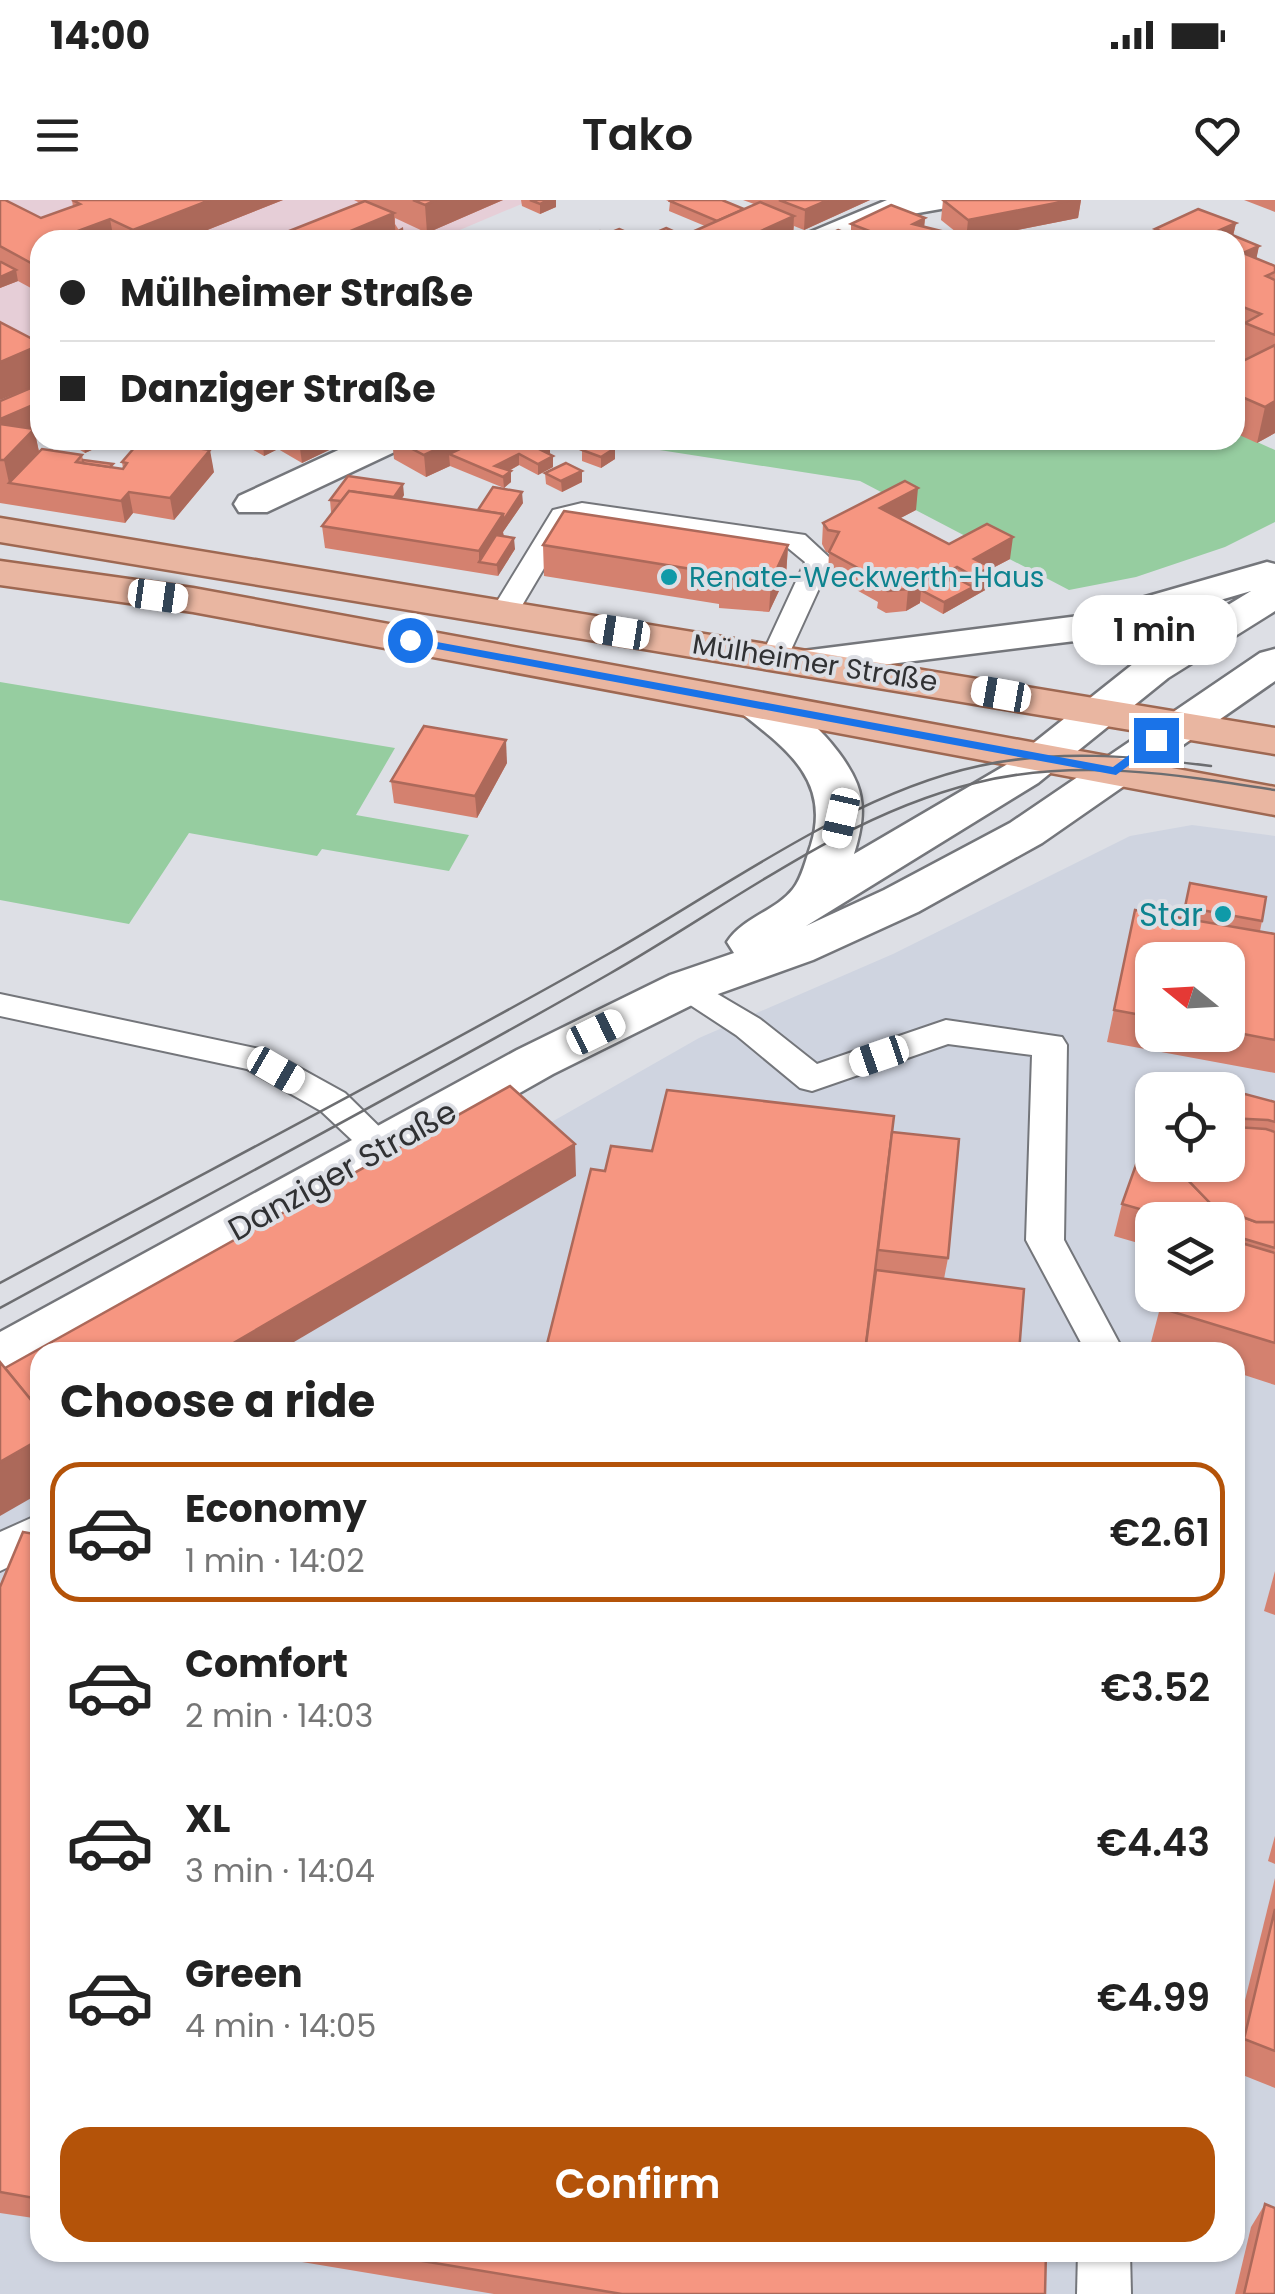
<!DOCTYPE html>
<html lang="en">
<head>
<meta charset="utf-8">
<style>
  body { margin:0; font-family:Poppins,sans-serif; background:#f2f2f2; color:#222; height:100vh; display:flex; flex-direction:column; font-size:38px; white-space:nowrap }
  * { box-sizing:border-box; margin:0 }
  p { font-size:32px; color:#767676 }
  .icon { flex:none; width:55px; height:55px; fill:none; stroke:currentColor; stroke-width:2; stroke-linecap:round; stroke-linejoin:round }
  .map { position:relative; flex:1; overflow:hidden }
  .panel { position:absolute; left:30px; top:1142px; width:1215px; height:920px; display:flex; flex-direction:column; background:#fff; border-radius:30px; box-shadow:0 2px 8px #0004 }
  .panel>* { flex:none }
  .guide { position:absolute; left:30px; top:30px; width:1215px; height:220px; border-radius:30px; box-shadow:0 2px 8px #0004; display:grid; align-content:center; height:220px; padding:0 30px; background:#fff }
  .needle { width:65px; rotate:288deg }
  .fabs { position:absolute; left:1135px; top:742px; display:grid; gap:20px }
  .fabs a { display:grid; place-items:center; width:110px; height:110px; border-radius:20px; background:#fff; box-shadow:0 2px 8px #0004; font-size:50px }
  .end { position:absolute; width:45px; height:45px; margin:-22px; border:12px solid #1a73e8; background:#fff; box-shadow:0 0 0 5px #fff }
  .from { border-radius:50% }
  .bubble { position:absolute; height:70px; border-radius:30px; background:#fff; box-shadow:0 2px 8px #0004; font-size:32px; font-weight:600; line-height:70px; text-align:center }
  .car { position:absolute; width:30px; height:60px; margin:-30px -15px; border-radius:12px; box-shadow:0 0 8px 2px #0007; background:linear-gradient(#fff 24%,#345 0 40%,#fff 0 76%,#345 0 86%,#fff 0) }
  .guide b { display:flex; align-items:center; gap:35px; height:95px; font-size:38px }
  .guide b+b { border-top:2px solid #e0e0e0 }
  .guide i { width:25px; height:25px; background:#222 }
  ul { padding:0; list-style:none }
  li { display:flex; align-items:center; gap:30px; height:140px; margin:0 20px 15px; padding:0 10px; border:5px solid transparent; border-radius:30px }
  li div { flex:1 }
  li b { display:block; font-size:38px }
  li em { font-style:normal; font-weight:600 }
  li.on { border-color:#b45309 }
  li>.icon { width:90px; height:90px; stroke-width:1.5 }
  h2 { padding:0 30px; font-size:45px; line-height:120px }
  .primary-button { display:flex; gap:20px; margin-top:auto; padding:20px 30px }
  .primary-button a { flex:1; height:115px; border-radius:30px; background:#b45309; color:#fff; font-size:40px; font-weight:600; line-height:115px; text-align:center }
  .status { display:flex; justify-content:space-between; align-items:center; height:70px; padding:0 50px; background:#fff; direction:ltr }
  .status svg { height:28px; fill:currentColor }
  header { display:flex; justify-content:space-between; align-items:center; height:130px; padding:0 30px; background:#fff; font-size:45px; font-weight:600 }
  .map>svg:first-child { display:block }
  .built { fill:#cfd4e0; fill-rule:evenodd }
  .education { fill:#e6ced7 }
  .green { fill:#96cda0 }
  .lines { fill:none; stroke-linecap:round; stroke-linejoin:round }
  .lane-casing { stroke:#74767b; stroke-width:4 }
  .street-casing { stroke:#74767b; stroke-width:5 }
  .secondary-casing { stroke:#74767b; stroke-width:5 }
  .primary-casing { stroke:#9e6852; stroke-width:5 }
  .lane { fill:#fff; fill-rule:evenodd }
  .street { fill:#fff; fill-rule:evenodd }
  .secondary { fill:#fff; fill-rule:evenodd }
  .primary { fill:#e9b6a1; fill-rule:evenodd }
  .tram { stroke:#6c6d70; stroke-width:2.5 }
  .wall { fill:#d4816f; fill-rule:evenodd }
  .shaded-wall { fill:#ac695a }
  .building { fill:#f69681; stroke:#ac695a; stroke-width:2.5 }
  .route { fill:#1a73e8 }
  .culture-dot { fill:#0f9aa8; stroke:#dddfe5; stroke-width:4 }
  .labels { text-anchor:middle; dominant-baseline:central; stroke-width:8; stroke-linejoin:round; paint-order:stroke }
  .far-culture-label { font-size:28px; fill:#0d838f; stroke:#dddfe5; text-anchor:start }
  .far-street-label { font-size:28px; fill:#303133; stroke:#dddfe5 }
  .culture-label { font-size:32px; fill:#0d838f; stroke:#dddfe5; text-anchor:end }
  .street-label { font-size:32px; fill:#303133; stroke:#dddfe5 }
</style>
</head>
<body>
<div class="status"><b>14:00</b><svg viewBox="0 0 49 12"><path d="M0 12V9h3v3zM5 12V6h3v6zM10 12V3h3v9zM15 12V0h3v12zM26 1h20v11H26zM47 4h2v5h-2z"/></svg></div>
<header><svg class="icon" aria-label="menu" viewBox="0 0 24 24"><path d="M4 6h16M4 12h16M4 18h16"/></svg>Tako<svg class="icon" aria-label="heart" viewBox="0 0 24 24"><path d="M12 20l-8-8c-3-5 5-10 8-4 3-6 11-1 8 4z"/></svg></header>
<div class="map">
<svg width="1275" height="2094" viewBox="0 0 1275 2094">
  <rect width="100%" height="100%" fill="#dddfe5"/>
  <path class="built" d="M1192,625L1275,636V2094H0V1205L40,1182V2052H1235V1152H91L534,932L699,838L893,754L1130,636ZM1152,760H1228V835H1152ZM1152,890H1228V965H1152ZM1152,1020H1228V1095H1152Z"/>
  <polygon class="education" points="0,0 531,0 436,40 40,40 40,206 0,223"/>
  <g class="green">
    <polygon points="1235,232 1275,250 1275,322 1225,347 1136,377 1069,390 860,281 653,249 672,240 1235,240"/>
    <polygon points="0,482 395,548 356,615 469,635 449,671 322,649 317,656 189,633 129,724 0,700"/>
  </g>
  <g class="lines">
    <defs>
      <g id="lane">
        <polygon points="582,303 805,335 832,360 785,463 775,466 761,457 805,362 788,348 582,319 572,321 514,419 494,419 490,413 553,310"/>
        <polygon points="687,776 760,819 817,864 946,820 1062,837 1067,845 1064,1040 1124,1152 1086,1152 1026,1040 1032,855 948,844 812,891 800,888 736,835 675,795 670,787 675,779"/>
        <polygon points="0,794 269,851 345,893 400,947 395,956 382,960 369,956 321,911 247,869 0,816"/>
        <polygon points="40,1314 40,1352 0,1371 0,1332"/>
        <polygon points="1078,2052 1130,2052 1131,2094 1077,2094"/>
      </g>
      <g id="street">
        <polygon points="887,0 957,0 952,7 901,16 846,40 803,40 808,33"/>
        <polygon points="360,240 408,240 403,248 267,312 239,312 234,304 239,296"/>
      </g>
      <path id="secondary" d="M1267,362L1275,364V411L1168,478L1038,583L806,726L884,690L1010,623L1260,453L1275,449V481L1042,643L918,712L813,760L704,799L553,874L60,1152H40V1164L0,1181V1132L517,850L670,775L734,753L727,742C743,717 776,711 793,689C802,678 806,659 811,645C831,581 787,549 741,513L735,504L741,495C784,484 842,546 857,584C866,607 861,631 854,654L1006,565L1138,460L1251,391L1083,440L802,475L787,471L781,462L787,453L1079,416Z"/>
      <g id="primary">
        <polygon points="0,318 1275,528 1275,554 0,342"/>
        <polygon points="0,361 193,388 1275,587 1275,615 193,412 0,385"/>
      </g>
    </defs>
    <use href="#lane" class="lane-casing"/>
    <use href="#street" class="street-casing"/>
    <use href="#secondary" class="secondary-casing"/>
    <use href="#primary" class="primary-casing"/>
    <use href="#lane" class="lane"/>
    <use href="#street" class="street"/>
    <use href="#secondary" class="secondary"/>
    <use href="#primary" class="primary"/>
    <g class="tram">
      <path d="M0,1083C203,973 409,867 610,753C723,689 852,593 979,566C1056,549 1134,556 1211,566"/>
      <path d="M0,1108C203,997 408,889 609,774C727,707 841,616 975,583C1073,558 1177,574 1275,590"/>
    </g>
  </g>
  <g class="wall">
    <polygon points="0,0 41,18 73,7 72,0 283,0 182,40 40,40 40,93 18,81 0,88"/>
    <polygon points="354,0 503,0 427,33 395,18 395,24 404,38 399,40 269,40 360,3"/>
    <polygon points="521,0 556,0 556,7 540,14 522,6"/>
    <polygon points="666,0 722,0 744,9 754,4 743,0 870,0 804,30 794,26 793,35 783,40 648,40 648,36 684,36 705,26 669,11 670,2"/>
    <polygon points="943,0 1081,0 1078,18 966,40 941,20"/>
    <polygon points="1244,0 1275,0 1275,12"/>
    <polygon points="925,18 924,27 941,31 940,40 817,40 851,35 851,24"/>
    <polygon points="1236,23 1233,36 1259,46 1256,58 1275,66 1275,233 1257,243 1235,233 1235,165 1244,160 1238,158 1241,144 1235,142 1235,40 1153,40 1155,29"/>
    <polygon points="40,184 40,225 31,229 34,229 39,252 82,255 83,260 123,269 122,262 214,272 174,320 133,313 125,323 0,303 0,201"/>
    <polygon points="64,240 114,240 85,253"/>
    <polygon points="240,240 350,240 302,263 278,249 264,256 241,243"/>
    <polygon points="392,240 492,240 498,243 550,253 549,254 553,256 553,267 538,275 519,265 509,271 511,271 511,282 504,288 450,266 426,277 394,259"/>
    <polygon points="586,240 611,240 605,244 615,248 615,259 601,268 582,261 582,250 593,243"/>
    <polygon points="545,273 582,282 562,292 546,284"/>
    <polygon points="404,295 402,299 478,310 523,303 503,332 503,336 515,349 498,376 325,348 322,326 333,312 331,312 330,300"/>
    <polygon points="916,310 900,318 949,344 1010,359 989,370 987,389 943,414 920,401 920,403 906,411 886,413 877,408 878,402 828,374 829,352 826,352 822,344 823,323"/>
    <polygon points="543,345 788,345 786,376 769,412 719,408 719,404 544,376"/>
    <polygon points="507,563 477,618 394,603 391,581"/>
    <path d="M1190,683L1262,721L1260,731L1275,734V873L1107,842L1135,710L1182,718ZM1152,760H1228V835H1152Z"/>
    <polygon points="1228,890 1275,902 1275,1185 1235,1172 1235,1152 1171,1152 1150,1146 1160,1108 1228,1095 1228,1020 1152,1020 1152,1047 1114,1036 1122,1004 1228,965"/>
    <polygon points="892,932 948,1058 944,1079 875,1073"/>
    <polygon points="40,1335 40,2019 0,2013 0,1387"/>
    <polygon points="1275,1371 1275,1415 1264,1411"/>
    <polygon points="1275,1636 1275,1664 1268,1661"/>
    <polygon points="1275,1678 1275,1888 1235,1872 1235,1841"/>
    <polygon points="1265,2004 1275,2094 1235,2094 1251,2027"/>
    <polygon points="242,2052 1046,2052 1045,2094 494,2094"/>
  </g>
  <g class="shaded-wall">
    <polygon points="210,0 283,0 182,40 135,40 133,30"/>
    <polygon points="436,0 503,0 427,33 425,5"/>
    <polygon points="549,0 556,0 556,7 540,14 540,4"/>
    <polygon points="828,0 870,0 804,30 805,10"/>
    <polygon points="1071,0 1081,0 1078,18 966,40 968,20"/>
    <polygon points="394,13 396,40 329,40"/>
    <polygon points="794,16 793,35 783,40 741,40"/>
    <polygon points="925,18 923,38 913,24"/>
    <polygon points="110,19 114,40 68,40 67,35"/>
    <polygon points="1236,23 1232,40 1220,30"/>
    <polygon points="403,27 404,38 396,40 396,31"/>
    <polygon points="941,31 940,40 923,40"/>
    <polygon points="902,34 901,40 885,40 885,37"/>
    <polygon points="1259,46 1252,80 1243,53"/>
    <polygon points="16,70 18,81 0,88 0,77"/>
    <polygon points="40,145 40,184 0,200 0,162"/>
    <polygon points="1275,201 1275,233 1257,243 1265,207"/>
    <polygon points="40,202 40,225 0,242 0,219"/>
    <polygon points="34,229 44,274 9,283 4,260"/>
    <polygon points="87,240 114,240 85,253 83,242"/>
    <polygon points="273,240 277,240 278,249 264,256 263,245"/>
    <polygon points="302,240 350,240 302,263 299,241"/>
    <polygon points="457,240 490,240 449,254 450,266 426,277 424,255"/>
    <polygon points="550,242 550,253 537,259 537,248"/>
    <polygon points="615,248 615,259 601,268 601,257"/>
    <polygon points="210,250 214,272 174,320 170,298"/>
    <polygon points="519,254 519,265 499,276 495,266"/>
    <polygon points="553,256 553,267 538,275 538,264"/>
    <polygon points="511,271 511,282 504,288 503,277"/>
    <polygon points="582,271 582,282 562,292 561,281"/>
    <polygon points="403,284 404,295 388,318 387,306"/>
    <polygon points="918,288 916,310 878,330 880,308"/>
    <polygon points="129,292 133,313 125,323 121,301"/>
    <polygon points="522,292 523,303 503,332 504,336 479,362 479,351 503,314"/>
    <polygon points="1013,337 1010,359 989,370 987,389 943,414 944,402 971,388 974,359"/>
    <polygon points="514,338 515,349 498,376 497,365"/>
    <polygon points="788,345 786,376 769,412 771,381"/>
    <polygon points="957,367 955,389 940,397 942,375"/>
    <polygon points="930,369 928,391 921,390 920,403 906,411 908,389 917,376"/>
    <polygon points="506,540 507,563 477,618 475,596"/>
    <polygon points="575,944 576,976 277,1152 218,1152"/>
    <polygon points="40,1239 40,1293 0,1316 0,1262"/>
  </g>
  <g class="building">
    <polygon points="0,0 5,0 41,18 80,4 72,0 210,0 133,30 110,19 67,35 76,40 40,40 40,68 0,46"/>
    <polygon points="413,0 436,0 425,5"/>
    <polygon points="530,0 549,0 540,4"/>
    <polygon points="671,0 722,0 744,9 717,21 670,1"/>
    <polygon points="779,0 828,0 805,10"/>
    <polygon points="943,0 1071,0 968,20"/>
    <polygon points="365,1 394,13 329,40 269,39"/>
    <polygon points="760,2 794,16 741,40 674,40"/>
    <polygon points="891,5 925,18 913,24 941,31 923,40 906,40 901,38 902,34 885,37 851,24"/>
    <polygon points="1198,9 1236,23 1220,30 1259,46 1243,53 1275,66 1275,72 1266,76 1275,80 1275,135 1245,123 1261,114 1235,104 1235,91 1237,90 1235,89 1235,40 1182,40 1155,29"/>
    <polygon points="666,28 684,36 674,40 659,40 648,36"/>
    <polygon points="619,29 644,40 592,40 586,37 600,31 607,34"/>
    <polygon points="838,30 863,40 817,40"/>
    <polygon points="443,32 459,40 426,39"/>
    <polygon points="0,62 1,62 16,70 0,77"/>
    <polygon points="0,122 40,143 40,145 0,162"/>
    <polygon points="1275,145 1275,201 1265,207 1235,194 1235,165"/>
    <polygon points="40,184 40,202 0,219 0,201"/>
    <polygon points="0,224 34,229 4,260 0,260"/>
    <polygon points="141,240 210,250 170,298 129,292 121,301 9,283 42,249 82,255 76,262 123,269 127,263 122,262"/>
    <polygon points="254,240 273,240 263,245"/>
    <polygon points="395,240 457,240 424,255"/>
    <polygon points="479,240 492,240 498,243 505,240 546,240 550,242 537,248 553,256 538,264 519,254 495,266 511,271 503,277 449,254"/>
    <polygon points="596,241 615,248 601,257 582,250"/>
    <polygon points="83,260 113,264 110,267 83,263"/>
    <polygon points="566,263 582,271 561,281 545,273"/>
    <polygon points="348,276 403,284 394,297 349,291 341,301 330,300"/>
    <polygon points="905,281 918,288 880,308 949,344 987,324 1013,337 974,359 990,367 973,376 957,367 942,375 930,369 917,376 922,381 908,389 888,391 879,386 885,383 829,352 839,332 828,330 823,323"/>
    <polygon points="493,287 522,292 503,321 503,314 478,310"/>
    <polygon points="349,291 503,314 479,351 322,326"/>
    <polygon points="564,311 788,345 771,381 720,378 722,374 543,345"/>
    <polygon points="496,335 514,338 497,365 479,362"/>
    <polygon points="956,378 973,387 944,402 921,390 922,383 929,379 938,384"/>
    <polygon points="424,526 506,540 475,596 391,581"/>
    <polygon points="1190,683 1266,697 1262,721 1185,707"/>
    <polygon points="1135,710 1275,734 1275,840 1228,831 1228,760 1152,760 1152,817 1114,810"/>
    <polygon points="1170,874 1275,902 1275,922 1268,920 1228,918 1228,890 1164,890"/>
    <polygon points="510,886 575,944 218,1152 40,1152 40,1211 5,1168"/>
    <polygon points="667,890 894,916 865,1152 545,1152 591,969 605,971 611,946 652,951"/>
    <polygon points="1152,920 1152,965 1186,965 1186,978 1213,1006 1256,1022 1275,1022 1275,1048 1228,1034 1228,1020 1178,1020 1122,1004"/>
    <polygon points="1235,927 1266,929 1275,932 1275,1022 1256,1022 1213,1006 1186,978 1186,965 1228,965 1228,928"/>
    <polygon points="892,932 959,939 948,1058 878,1050"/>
    <polygon points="1228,1039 1275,1053 1275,1143 1160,1108 1165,1095 1228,1095"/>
    <polygon points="876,1070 1024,1089 1019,1152 865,1152"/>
    <polygon points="0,1162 40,1211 40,1239 0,1262"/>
    <polygon points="23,1332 40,1335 40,1999 0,1992 0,1387"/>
    <polygon points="1275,1709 1275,1851 1244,1839"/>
    <polygon points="1265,2004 1275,2008 1275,2094 1244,2094"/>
    <polygon points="368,2052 1046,2052 1045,2094 622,2094"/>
  </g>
  <polygon class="route" points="410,437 1113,567 1152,538 1163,540 1116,575 405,443"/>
  <g class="culture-dot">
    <circle cx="669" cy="377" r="10"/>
    <circle cx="1223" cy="714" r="10"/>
  </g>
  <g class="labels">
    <g class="far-culture-label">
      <text x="689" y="377">Renate-Weckwerth-Haus</text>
    </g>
    <g class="far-street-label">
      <text transform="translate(815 463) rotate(9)">Mülheimer Straße</text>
    </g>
    <g class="culture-label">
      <text x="1203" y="714">Star</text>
    </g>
    <g class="street-label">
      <text transform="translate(342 970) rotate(-29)">Danziger Straße</text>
    </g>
  </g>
</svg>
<div class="fabs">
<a><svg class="needle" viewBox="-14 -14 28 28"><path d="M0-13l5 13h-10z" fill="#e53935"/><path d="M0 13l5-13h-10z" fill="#767676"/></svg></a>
<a><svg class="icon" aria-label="locate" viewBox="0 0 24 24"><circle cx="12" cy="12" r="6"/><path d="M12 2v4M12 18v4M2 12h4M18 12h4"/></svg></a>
<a><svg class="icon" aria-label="layers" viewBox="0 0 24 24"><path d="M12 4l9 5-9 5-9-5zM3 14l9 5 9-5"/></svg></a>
</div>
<i class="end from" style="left:410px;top:440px"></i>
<i class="end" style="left:1156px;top:540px"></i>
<div class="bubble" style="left:1072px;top:395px;width:165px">1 min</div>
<i class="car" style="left:158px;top:396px;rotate:98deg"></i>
<i class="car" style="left:620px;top:432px;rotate:279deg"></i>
<i class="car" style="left:1001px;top:494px;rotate:280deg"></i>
<i class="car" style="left:841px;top:618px;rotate:193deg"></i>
<i class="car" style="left:596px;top:832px;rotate:64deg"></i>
<i class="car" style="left:879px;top:856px;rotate:251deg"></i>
<i class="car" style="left:276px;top:870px;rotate:120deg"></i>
<div class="guide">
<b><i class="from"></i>Mülheimer Straße</b>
<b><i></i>Danziger Straße</b>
</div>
<section class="panel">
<h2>Choose a ride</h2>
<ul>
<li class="on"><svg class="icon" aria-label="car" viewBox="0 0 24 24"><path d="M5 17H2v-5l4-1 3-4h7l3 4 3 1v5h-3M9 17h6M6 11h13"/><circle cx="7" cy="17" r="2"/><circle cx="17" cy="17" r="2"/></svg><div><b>Economy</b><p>1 min · 14:02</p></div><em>€2.61</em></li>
<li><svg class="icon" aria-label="car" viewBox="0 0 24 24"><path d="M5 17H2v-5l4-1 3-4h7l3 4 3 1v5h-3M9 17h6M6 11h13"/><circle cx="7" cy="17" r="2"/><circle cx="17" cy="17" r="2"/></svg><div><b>Comfort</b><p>2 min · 14:03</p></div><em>€3.52</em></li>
<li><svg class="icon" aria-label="car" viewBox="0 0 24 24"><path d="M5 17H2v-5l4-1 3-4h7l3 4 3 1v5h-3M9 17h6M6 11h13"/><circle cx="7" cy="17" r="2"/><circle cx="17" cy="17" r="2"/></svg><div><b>XL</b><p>3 min · 14:04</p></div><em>€4.43</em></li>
<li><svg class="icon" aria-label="car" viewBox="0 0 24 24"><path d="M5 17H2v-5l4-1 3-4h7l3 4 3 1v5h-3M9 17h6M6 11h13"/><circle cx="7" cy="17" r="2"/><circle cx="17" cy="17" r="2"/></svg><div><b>Green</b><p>4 min · 14:05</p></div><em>€4.99</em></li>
</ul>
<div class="primary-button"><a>Confirm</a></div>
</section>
</div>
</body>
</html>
